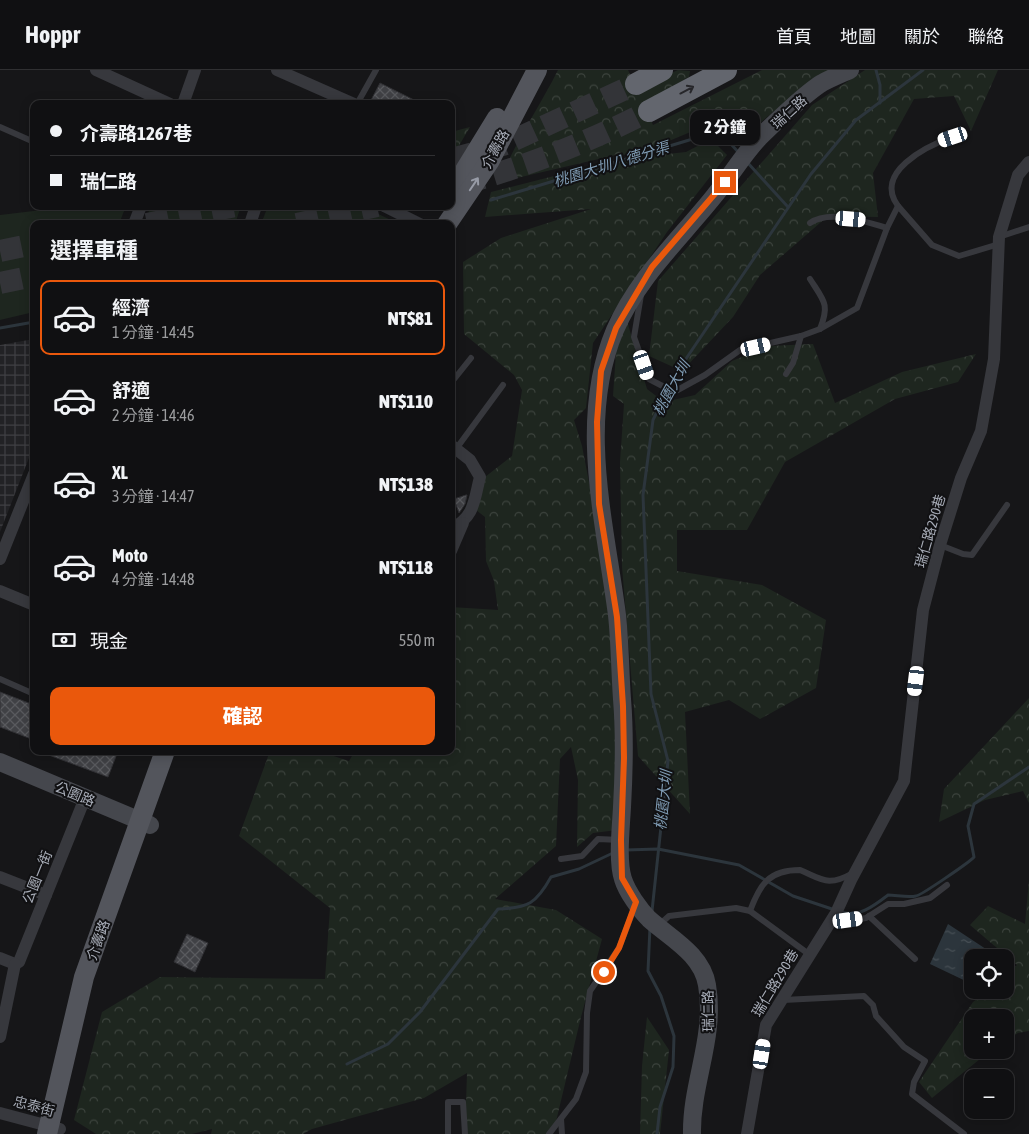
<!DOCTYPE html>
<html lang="zh-TW">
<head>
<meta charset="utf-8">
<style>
  body { margin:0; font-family:"Asap Condensed","Noto Sans TC",sans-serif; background:#19191b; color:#f1f3f6; height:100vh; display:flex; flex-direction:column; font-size:19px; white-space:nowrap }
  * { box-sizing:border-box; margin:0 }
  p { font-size:16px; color:#9c9d9f }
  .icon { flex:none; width:28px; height:28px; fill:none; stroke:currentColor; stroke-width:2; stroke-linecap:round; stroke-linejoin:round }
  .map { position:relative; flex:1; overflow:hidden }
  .drawer { position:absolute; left:30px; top:150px; width:425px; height:535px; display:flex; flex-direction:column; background:#101012; border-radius:10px; box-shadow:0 2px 12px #0003,0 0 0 1px #303032 }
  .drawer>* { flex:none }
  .guide { position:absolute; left:30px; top:30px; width:425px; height:110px; border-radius:10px; box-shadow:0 2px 12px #0003,0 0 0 1px #303032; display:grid; align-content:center; height:110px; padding:0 20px; background:#101012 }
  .fabs { position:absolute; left:964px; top:879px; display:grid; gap:10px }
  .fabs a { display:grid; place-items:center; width:50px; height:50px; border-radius:10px; background:#101012; box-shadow:0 2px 12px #0003,0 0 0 1px #303032; font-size:25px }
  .end { position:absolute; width:22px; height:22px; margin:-11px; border:6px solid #ea580c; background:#fff; box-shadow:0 0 0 2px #fff }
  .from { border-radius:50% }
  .bubble { position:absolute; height:35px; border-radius:10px; background:#101012; box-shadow:0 2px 12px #0003,0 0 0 1px #303032; font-size:16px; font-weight:800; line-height:35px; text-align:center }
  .car { position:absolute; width:15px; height:30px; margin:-15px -8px; border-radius:6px; box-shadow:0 0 4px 1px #0007; background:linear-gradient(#fff 24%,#345 0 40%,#fff 0 76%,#345 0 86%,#fff 0) }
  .guide b { display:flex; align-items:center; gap:18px; height:48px; font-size:19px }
  .guide b+b { border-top:1px solid #303032 }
  .guide i { width:12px; height:12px; background:#f1f3f6 }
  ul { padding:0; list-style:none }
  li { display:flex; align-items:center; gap:15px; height:75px; margin:0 10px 8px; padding:0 10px; border:2px solid transparent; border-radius:10px }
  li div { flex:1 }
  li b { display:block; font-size:19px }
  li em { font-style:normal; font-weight:800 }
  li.current { border-color:#ea580c }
  li>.icon { width:45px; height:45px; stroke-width:1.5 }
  h2 { padding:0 20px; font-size:22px; line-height:60px }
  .pay { display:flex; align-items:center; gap:12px; height:55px; padding:0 20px; font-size:19px }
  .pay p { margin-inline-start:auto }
  .action { display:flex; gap:10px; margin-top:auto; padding:10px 20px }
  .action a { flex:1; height:58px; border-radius:10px; background:#ea580c; color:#fff; font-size:20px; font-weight:800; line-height:58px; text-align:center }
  header { display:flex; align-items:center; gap:30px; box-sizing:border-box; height:70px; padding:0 25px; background:#101012; border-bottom:1px solid #303032 }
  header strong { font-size:24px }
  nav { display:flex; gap:28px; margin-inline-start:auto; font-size:18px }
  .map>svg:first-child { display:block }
  .industrial { fill:url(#industrial-grid) }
  .grass { fill:#1e261f }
  .forest { fill:url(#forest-crowns) }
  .water { fill:url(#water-ripples) }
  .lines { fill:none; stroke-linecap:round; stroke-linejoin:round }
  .stream { stroke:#2c353c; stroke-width:3 }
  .building { fill:url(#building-cross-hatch); stroke:#303034 }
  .highway-tunnel { stroke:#333438; stroke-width:22; stroke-dasharray:22 11; stroke-linecap:butt }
  .lane { stroke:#37383d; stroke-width:6 }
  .street { stroke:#37383d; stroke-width:12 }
  .secondary { stroke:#45474d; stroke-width:18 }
  .primary { stroke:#53555c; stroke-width:20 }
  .highway { stroke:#63666e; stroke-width:22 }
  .oneway { stroke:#26262a }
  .oneway2 { stroke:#979ba6 }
  .route { stroke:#ea580c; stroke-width:6 }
  .labels { text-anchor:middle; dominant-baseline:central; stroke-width:4; stroke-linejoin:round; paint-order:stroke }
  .street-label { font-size:14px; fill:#a8adb8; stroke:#111113 }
  .water-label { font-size:15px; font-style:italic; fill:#7f9bb3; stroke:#111113 }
</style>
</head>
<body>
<header>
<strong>Hoppr</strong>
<nav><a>首頁</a><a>地圖</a><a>關於</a><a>聯絡</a></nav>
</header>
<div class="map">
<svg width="1029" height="1064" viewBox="0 0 1029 1064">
  <defs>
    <pattern id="industrial-grid" width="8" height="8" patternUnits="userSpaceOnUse" patternTransform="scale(1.25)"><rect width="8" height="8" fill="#222225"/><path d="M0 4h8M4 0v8" fill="none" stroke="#3f3f43"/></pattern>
    <pattern id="forest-crowns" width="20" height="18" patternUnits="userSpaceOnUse" patternTransform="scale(1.25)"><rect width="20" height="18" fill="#1e261f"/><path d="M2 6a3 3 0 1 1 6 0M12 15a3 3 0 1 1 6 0" fill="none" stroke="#3c433d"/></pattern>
    <pattern id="water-ripples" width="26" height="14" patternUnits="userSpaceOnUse" patternTransform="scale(1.25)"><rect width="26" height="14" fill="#2c353c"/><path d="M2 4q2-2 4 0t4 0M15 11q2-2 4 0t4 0" fill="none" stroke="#485056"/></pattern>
    <pattern id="building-cross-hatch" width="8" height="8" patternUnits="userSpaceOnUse" patternTransform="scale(1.25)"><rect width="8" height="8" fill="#404145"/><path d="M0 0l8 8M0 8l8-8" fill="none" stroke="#595a5e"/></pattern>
  </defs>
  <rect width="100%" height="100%" fill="#161618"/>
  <polygon class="industrial" points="34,269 34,375 0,462 0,275"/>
  <g class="grass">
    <polygon points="75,136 126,136 119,154 34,154 34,242 0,250 0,145"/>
    <polygon points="151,136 241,136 235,154 144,154"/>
    <polygon points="268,136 362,136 397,153 261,154"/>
  </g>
  <g class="forest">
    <path d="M558,0H628L637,19L678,0L690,1L689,7L643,34L653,55L762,0H833L814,8L742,68L719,50L638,84L616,85L499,112C515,72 539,38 558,0Z"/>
    <polygon points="865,0 998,0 971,61 954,26 914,29 873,103 878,147 828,146 760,205 733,247 682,301 649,286 658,211 812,35"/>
    <polygon points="470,57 451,89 451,62"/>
    <polygon points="711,69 727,85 667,162 593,273 586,338 574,350 582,376 599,464 616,585 617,760 593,763 577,777 578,710 571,677 560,689 556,776 495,829 556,840 602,869 581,947 553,1064 465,1064 467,1003 424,1028 312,1059 303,1064 211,1064 212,1059 192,1064 96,1064 74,1050 102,942 160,907 325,909 330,838 239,766 270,681 318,681 349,691 355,681 451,681 451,537 498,540 494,511 486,491 485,447 476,440 485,407 512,386 522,320 514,305 464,264 463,192 501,168 591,139 485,147 491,122 621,89 686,82"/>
    <polygon points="627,251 647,319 664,332 695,325 732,291 769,276 813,274 835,333 902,302 976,284 958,312 895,329 785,392 747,460 677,460 677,501 762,515 826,550 816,618 760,649 729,630 685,642 690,744 638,686 622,497 620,392 624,334 613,326 616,282"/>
    <polygon points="1029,628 1029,733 1023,721 985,730 939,752 944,719"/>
    <polygon points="1029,810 1029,961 1018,963 1005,971 1005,948 972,948 972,980 991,980 932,1028 919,1012 973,932 988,920 1005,920 1005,905 1017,895 970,855 988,836 1025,854"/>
    <polygon points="647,947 669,980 660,1064 640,1064 642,996"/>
  </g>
  <polygon class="water" points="948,854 998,887 972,888 972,914 930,894"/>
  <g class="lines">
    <g class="stream">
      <polyline points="876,0 880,15 880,33"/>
      <polyline points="747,92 788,137"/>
      <polyline points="491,130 719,61 740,84"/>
      <polyline points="0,258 34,252"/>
      <polyline points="626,780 658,779 739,795 793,826 835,840"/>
      <polyline points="652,841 668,691 651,624 643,425 653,350 675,305 811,104 856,50 923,0"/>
      <path d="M841,842C859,848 875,835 888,825C896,825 908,828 916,826C920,826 970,792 974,787L968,756L974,734L1029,697"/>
      <polyline points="650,857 648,901 661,926 674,966 673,997 660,1037 657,1064"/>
      <path d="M347,994L388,974L420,942L498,839C528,838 536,834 551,807L579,799L615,782"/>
    </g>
  </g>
  <g class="building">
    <polygon points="380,13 422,34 369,34"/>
    <polygon points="466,425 467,425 465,434 459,443 454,429"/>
    <polygon points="0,622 34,635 34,670 0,657"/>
    <polygon points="38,681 118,681 108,707"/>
    <polygon points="187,864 208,873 195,902 174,892"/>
  </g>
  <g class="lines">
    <g class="highway-tunnel">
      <polyline points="451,89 503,75 636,14"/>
      <path d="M462,114C527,96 589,72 649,41"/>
      <polyline points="147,154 235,136"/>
      <polyline points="297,154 377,136"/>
      <polyline points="0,181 34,174"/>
      <polyline points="0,213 34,206"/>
    </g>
    <g class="lane">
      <polyline points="357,34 376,0"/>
      <polyline points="0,57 34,72"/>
      <path d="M898,136C873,103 926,76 953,67"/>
      <path d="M810,153C830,139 866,152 887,158"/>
      <polyline points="999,167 1029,157"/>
      <path d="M810,209C824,231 830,234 820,259"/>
      <polyline points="641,225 634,267 649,309 674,322 705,305 740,280 801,266 820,259 857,238 887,158 898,136 932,175 959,186 999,174"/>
      <polyline points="786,304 793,293 801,266"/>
      <polyline points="451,313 471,288"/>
      <polyline points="456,379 503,315"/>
      <polyline points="940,475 963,484 972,485 1007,435"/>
      <polyline points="0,609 34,624"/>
      <polyline points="561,789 582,786 598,769 620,770"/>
      <path d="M750,841C760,814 769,800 800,800C823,810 828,817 853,803"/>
      <polyline points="869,846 915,889"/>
      <polyline points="830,853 866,848 888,834 904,834 930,828 947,815"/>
      <polyline points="659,855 669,846 736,838 750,841 810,885"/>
      <polyline points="783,930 864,926 873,935 876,946 904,977 925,991 914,1012 912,1024 964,1064"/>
      <polyline points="561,1049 562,1064"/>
      <polyline points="448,1064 448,1032 463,1032 465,1064"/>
      <polyline points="549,1064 576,1029 586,1002 587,943 590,921 619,878 635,836"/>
    </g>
    <g class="street">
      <polyline points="96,0 170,34"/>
      <polyline points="277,0 354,34"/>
      <polyline points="183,34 195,0"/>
      <polyline points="384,136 420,154"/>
      <polyline points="134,154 141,136"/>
      <polyline points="250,154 256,136"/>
      <path d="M451,375L470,390L480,407C474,430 475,447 451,459"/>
      <polyline points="451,481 463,453"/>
      <polyline points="0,489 34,404"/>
      <polyline points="0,521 34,535"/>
      <polyline points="0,807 46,825"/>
      <polyline points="0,888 15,894"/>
      <polyline points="15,894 19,892 85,728"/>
      <polyline points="0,967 15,894"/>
      <polyline points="0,1043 60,1059"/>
      <polyline points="747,1064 766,955 836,843 851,810 904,711 923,540 940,475 961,408 981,361 994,289 999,167 1018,105 1029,92"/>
    </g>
    <g class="secondary">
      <polyline points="0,692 150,755"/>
      <path d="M692,1064C691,1013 716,967 707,915C702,884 670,868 649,849C640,840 627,822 623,809C617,791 621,757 622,737C624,701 625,665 622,629C620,601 620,573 617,545C605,452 577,350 615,260C638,207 680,169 715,125C730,107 743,85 759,68C773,54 807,22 822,13C831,8 841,4 850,0"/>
    </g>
    <g class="primary">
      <polyline points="451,123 497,48"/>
      <polyline points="447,154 489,92 537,0"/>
      <polyline points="47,1064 84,907 165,681"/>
    </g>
    <g class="highway">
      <polyline points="636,14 662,0"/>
      <polyline points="649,41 726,0"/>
    </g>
  </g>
  <defs><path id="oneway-shaft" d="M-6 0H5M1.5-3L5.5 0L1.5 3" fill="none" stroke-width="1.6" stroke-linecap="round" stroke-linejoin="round" transform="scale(1.25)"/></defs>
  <use class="oneway" href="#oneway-shaft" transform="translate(687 20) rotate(-28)"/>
  <use class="oneway2" href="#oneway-shaft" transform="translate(474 114) rotate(-56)"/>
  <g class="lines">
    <polyline class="route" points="604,902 619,878 636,832 622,808 621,770 624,688 623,636 617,547 599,434 597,352 601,301 616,258 652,197 725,112"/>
  </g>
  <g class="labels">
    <g class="street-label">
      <text transform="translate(789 42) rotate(-42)">瑞仁路</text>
      <text transform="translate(495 79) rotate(-61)">介壽路</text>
      <text transform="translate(930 461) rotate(-74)">瑞仁路290巷</text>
      <text transform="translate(75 724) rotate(23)">公園路</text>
      <text transform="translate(37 807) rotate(-68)">公園一街</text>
      <text transform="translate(98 870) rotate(-70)">介壽路</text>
      <text transform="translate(775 913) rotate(-59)">瑞仁路290巷</text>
      <text transform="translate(708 941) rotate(-91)">瑞仁路</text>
      <text transform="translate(34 1036) rotate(15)">忠泰街</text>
    </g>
    <g class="water-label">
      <text transform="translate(611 94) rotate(-17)">桃園大圳八德分渠</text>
      <text transform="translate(671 318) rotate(-61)">桃園大圳</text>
      <text transform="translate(663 730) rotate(-84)">桃園大圳</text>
    </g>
  </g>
</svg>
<div class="fabs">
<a><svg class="icon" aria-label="locate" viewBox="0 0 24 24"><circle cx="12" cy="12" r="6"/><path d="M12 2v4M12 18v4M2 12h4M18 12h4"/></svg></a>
<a>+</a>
<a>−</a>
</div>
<i class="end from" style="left:604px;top:902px"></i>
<i class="end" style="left:725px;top:112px"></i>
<div class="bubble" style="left:690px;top:40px;width:70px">2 分鐘</div>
<i class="car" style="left:953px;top:67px;rotate:252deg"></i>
<i class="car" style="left:851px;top:149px;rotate:95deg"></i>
<i class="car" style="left:756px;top:277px;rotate:77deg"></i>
<i class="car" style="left:644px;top:295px;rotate:161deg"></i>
<i class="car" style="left:916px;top:611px;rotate:187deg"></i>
<i class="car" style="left:848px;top:850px;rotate:82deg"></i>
<i class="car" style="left:762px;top:984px;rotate:9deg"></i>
<div class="guide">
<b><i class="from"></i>介壽路1267巷</b>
<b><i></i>瑞仁路</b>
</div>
<section class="drawer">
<h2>選擇車種</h2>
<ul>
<li class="current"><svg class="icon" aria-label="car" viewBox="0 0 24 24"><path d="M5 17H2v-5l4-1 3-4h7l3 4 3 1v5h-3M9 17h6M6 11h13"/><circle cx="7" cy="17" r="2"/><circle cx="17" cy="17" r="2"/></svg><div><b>經濟</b><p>1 分鐘 · 14:45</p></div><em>NT$81</em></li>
<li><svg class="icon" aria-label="car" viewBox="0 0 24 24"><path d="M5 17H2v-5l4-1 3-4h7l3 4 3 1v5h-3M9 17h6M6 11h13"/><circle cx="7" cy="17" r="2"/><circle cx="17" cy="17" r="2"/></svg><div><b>舒適</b><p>2 分鐘 · 14:46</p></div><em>NT$110</em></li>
<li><svg class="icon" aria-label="car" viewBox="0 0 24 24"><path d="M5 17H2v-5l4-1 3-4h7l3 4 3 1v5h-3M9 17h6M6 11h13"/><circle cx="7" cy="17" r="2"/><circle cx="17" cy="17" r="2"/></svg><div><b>XL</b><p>3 分鐘 · 14:47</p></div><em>NT$138</em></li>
<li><svg class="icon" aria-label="car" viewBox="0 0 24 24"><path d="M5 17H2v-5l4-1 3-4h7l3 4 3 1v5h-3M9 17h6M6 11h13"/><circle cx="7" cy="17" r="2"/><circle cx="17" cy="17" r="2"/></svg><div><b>Moto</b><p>4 分鐘 · 14:48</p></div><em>NT$118</em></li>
</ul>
<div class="pay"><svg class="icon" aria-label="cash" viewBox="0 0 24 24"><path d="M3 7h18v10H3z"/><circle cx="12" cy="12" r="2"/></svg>現金<p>550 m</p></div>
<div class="action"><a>確認</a></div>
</section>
</div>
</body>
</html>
